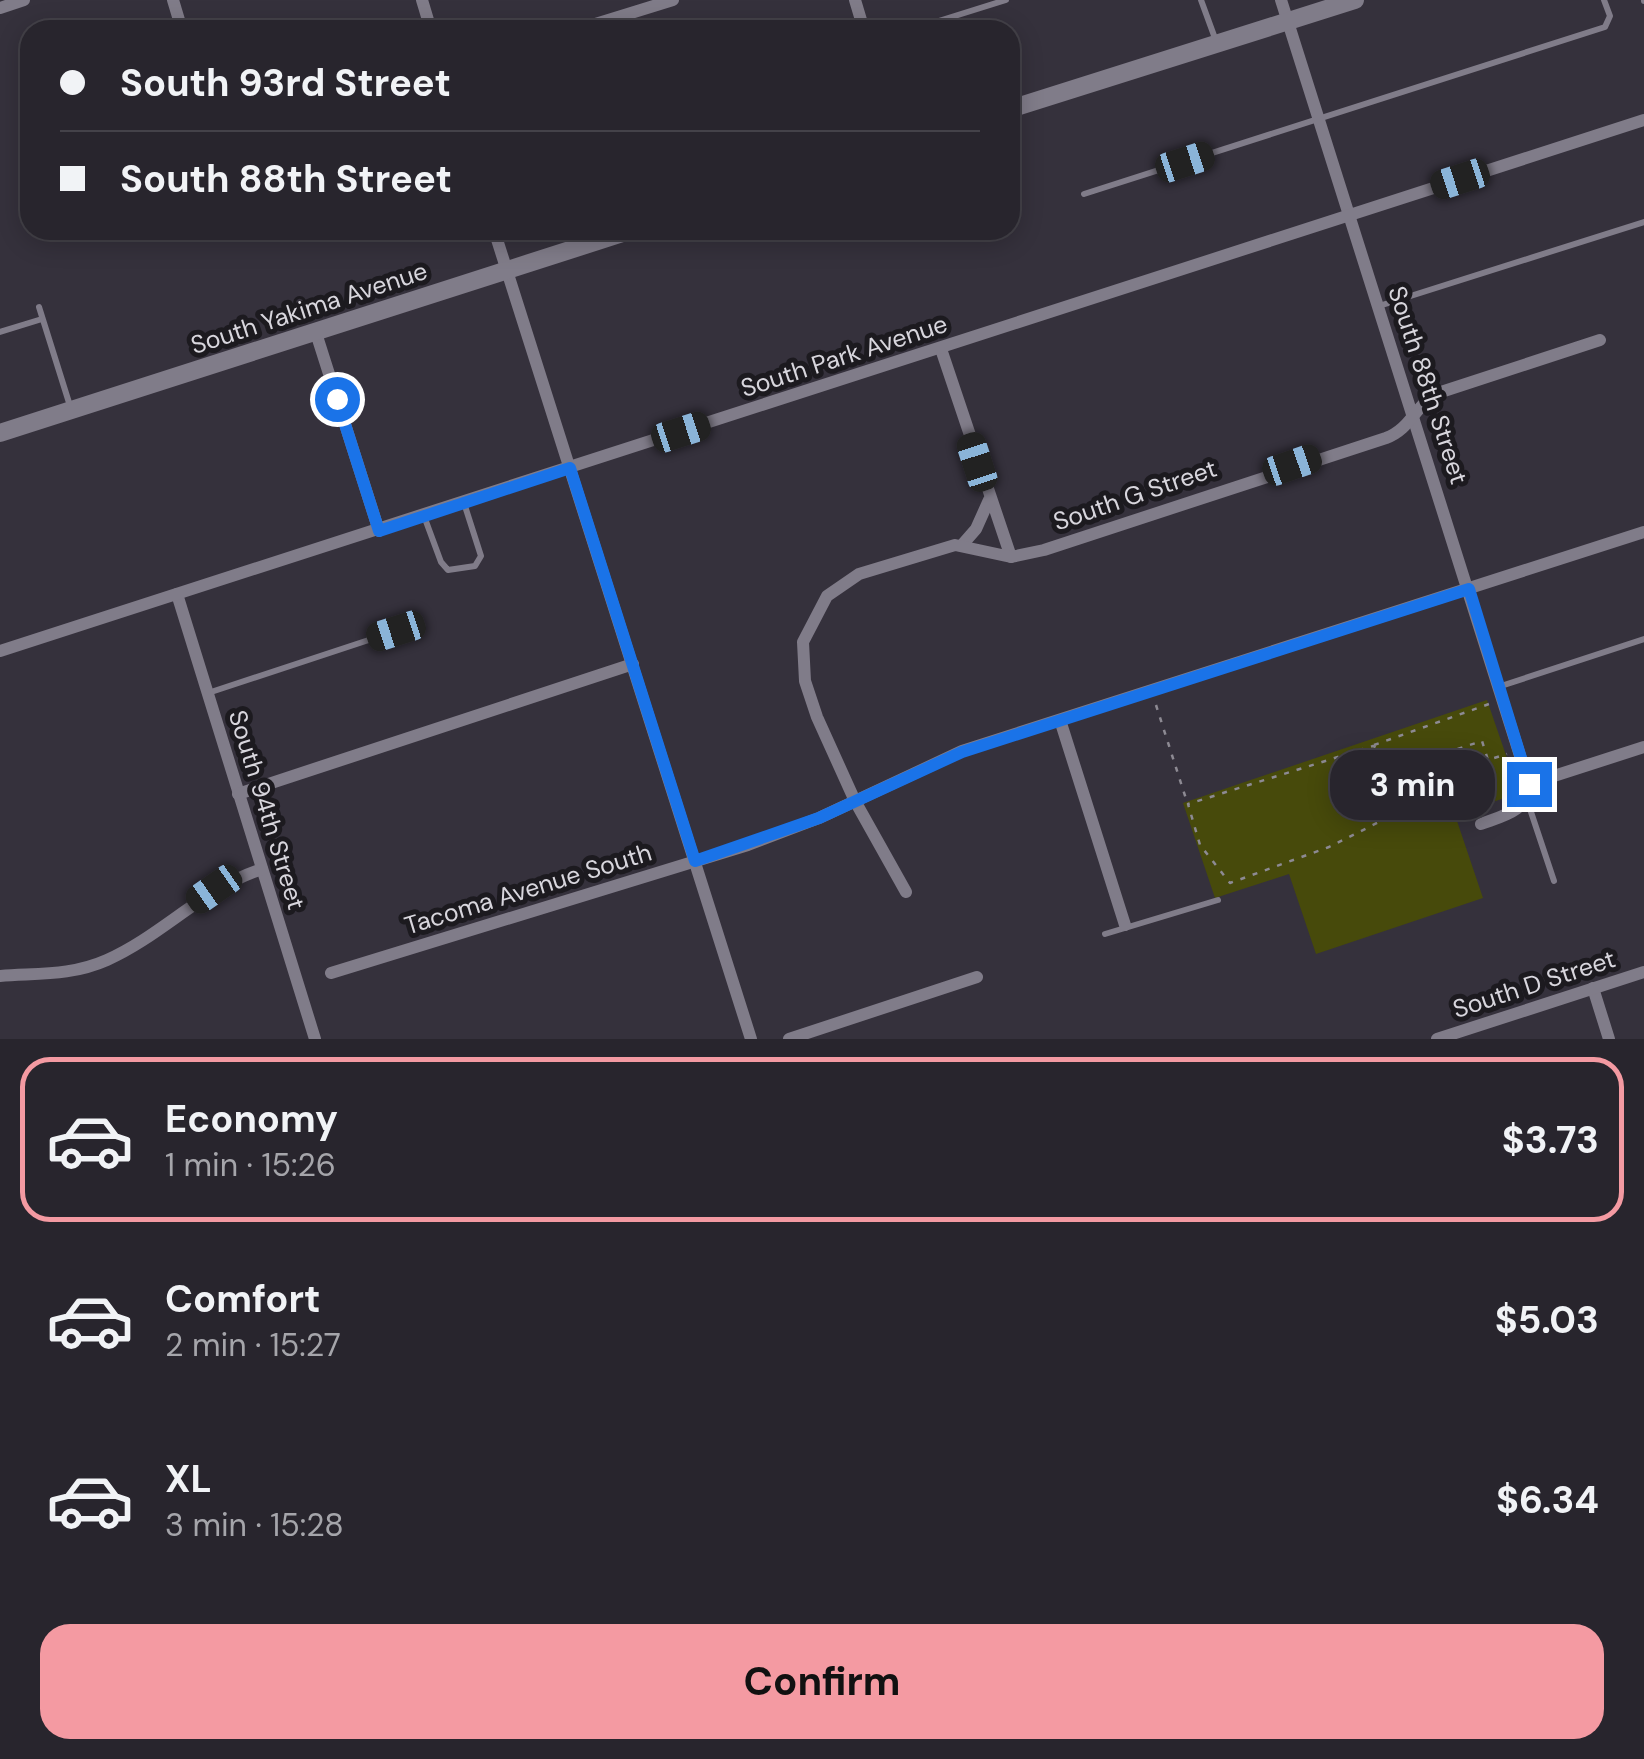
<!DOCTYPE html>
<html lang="en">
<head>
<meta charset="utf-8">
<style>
  body { margin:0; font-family:"DM Sans",sans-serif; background:#343139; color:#f1f3f6; height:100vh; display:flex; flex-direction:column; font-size:38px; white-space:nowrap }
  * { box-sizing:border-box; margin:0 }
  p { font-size:32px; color:#a5a5aa }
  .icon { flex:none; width:55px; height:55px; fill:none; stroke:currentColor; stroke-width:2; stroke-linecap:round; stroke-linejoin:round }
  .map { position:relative; height:1039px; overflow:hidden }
  .side { display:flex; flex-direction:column; background:#28252d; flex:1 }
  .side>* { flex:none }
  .guide { position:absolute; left:20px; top:20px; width:1000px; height:220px; border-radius:30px; box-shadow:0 5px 25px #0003,0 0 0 2px #444249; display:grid; align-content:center; height:220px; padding:0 40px; background:#28252d }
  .end { position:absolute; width:45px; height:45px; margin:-22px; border:12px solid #1a73e8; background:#fff; box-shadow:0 0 0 5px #fff }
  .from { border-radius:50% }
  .bubble { position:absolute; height:70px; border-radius:30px; background:#28252d; box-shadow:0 5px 25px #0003,0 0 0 2px #444249; font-size:32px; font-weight:700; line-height:70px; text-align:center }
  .car { position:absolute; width:30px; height:60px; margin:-30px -15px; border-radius:12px; box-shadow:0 0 8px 2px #0007; background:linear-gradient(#222 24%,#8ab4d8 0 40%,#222 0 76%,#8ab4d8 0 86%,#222 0) }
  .guide b { display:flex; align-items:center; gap:35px; height:95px; font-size:38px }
  .guide b+b { border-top:2px solid #444249 }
  .guide i { width:25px; height:25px; background:#f1f3f6 }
  ul { padding:18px 0 0; list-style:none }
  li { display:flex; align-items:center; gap:30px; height:165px; margin:0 20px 15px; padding:0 20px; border:5px solid transparent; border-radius:30px }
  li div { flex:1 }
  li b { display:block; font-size:38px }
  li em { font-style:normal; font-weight:700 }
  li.active { border-color:#f49aa2 }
  li>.icon { width:90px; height:90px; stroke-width:1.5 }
  .action { display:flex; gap:20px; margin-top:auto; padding:20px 40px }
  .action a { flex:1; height:115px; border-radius:30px; background:#f49aa2; color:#111; font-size:40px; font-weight:700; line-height:115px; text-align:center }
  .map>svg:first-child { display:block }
  .green { fill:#474a0b }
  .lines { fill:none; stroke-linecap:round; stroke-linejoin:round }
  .path { stroke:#8d8a93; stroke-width:2.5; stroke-dasharray:5 8; stroke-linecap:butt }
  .service { stroke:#807c89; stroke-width:6 }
  .minor { stroke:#807c89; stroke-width:12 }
  .secondary { stroke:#807c89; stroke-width:18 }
  .route { stroke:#1a73e8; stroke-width:12 }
  .labels { text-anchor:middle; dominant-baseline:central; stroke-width:10; stroke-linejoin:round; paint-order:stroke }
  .street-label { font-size:25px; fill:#d8d6dd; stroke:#1c1a1f }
</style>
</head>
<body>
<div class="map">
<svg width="1644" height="1039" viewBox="0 0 1644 1039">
  <rect width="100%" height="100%" fill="#35313c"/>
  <polygon class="green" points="1487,700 1519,793 1455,815 1483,898 1316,954 1289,874 1215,898 1183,803"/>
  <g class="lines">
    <g class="path">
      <polyline points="1156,705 1187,802"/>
      <polyline points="1374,745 1489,704"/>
      <polyline points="1448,752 1412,764 1373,746 1188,804 1200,845 1230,883 1329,847 1381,821 1430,813 1458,784 1448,752 1482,741 1488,760 1507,754"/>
    </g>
    <g class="service">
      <polyline points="1201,0 1216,41"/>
      <polyline points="1644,0 1644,1"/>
      <polyline points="910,30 1006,0"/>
      <polyline points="1084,194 1605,27 1610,16 1604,0"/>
      <polyline points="1379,306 1644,222"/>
      <polyline points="39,307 71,409"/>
      <polyline points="0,332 42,319"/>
      <polyline points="424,516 441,562 448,570 475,566 481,556 464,503"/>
      <polyline points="1501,686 1644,639"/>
      <polyline points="208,693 396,631"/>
      <polyline points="1527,800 1554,881"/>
      <polyline points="1105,934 1218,900"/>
    </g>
    <g class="minor">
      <polyline points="173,0 182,30"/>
      <polyline points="422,0 431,30"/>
      <polyline points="855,0 864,30"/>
      <path d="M1281,0L1529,784C1529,811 1502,816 1481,824"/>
      <polyline points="0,8 24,0"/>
      <polyline points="576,30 673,0"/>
      <polyline points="494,230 751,1039"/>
      <polyline points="316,333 379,531"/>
      <polyline points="941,349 1011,557"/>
      <polyline points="962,545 976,529 989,500"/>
      <polyline points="177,594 315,1039"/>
      <polyline points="0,651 1644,120"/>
      <polyline points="1060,720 1125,925"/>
      <polyline points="1529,784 1644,747"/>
      <polyline points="238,794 633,664"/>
      <path d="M906,892L855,801L817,717L805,681L803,642L827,596L859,574L955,545L1011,557L1044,550L1386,438C1411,429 1415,405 1438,393L1600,340"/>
      <polyline points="331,973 748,845 819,818 962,751 1644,532"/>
      <path d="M0,976C38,973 71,976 107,960C163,935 203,888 262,869"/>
      <polyline points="1593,988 1609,1039"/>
      <polyline points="789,1039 977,977"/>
      <polyline points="1437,1039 1644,972"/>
    </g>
    <g class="secondary">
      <polyline points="1010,109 1355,0"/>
      <polyline points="0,433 632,230"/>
    </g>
  </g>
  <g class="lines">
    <polyline class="route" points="337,399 379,531 570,468 695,861 819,818 962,752 1469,589 1529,784"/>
  </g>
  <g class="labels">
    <g class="street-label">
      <text transform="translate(309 308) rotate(-18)">South Yakima Avenue</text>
      <text transform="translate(844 356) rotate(-18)">South Park Avenue</text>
      <text transform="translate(1428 385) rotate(72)">South 88th Street</text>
      <text transform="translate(1135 495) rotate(-19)">South G Street</text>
      <text transform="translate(267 810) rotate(73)">South 94th Street</text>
      <text transform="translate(528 889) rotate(-17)">Tacoma Avenue South</text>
      <text transform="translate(1534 984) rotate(-18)">South D Street</text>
    </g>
  </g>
</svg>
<i class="end from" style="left:337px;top:399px"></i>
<i class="end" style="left:1529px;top:784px"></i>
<div class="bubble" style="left:1330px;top:750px;width:165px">3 min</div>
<i class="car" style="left:1185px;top:162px;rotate:72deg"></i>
<i class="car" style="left:1460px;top:179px;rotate:252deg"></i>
<i class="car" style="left:681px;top:432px;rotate:72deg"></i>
<i class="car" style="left:977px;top:462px;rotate:342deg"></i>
<i class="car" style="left:1292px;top:465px;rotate:71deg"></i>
<i class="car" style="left:396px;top:631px;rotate:252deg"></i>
<i class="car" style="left:214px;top:889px;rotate:235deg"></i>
<div class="guide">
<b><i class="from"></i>South 93rd Street</b>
<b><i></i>South 88th Street</b>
</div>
</div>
<section class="side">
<ul>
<li class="active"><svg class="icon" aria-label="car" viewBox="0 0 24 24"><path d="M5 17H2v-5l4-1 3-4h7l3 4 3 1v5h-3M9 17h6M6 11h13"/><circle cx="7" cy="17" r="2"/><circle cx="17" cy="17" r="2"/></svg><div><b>Economy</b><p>1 min · 15:26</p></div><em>$3.73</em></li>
<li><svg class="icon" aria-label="car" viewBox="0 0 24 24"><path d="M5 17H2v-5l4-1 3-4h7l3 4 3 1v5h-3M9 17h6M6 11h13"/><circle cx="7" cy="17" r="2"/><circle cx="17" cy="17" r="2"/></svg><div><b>Comfort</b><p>2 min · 15:27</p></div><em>$5.03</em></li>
<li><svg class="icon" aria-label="car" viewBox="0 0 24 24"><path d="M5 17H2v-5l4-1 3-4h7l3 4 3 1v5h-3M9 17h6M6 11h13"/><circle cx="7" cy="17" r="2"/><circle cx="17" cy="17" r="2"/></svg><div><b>XL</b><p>3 min · 15:28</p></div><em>$6.34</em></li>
</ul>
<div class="action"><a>Confirm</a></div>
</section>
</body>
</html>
